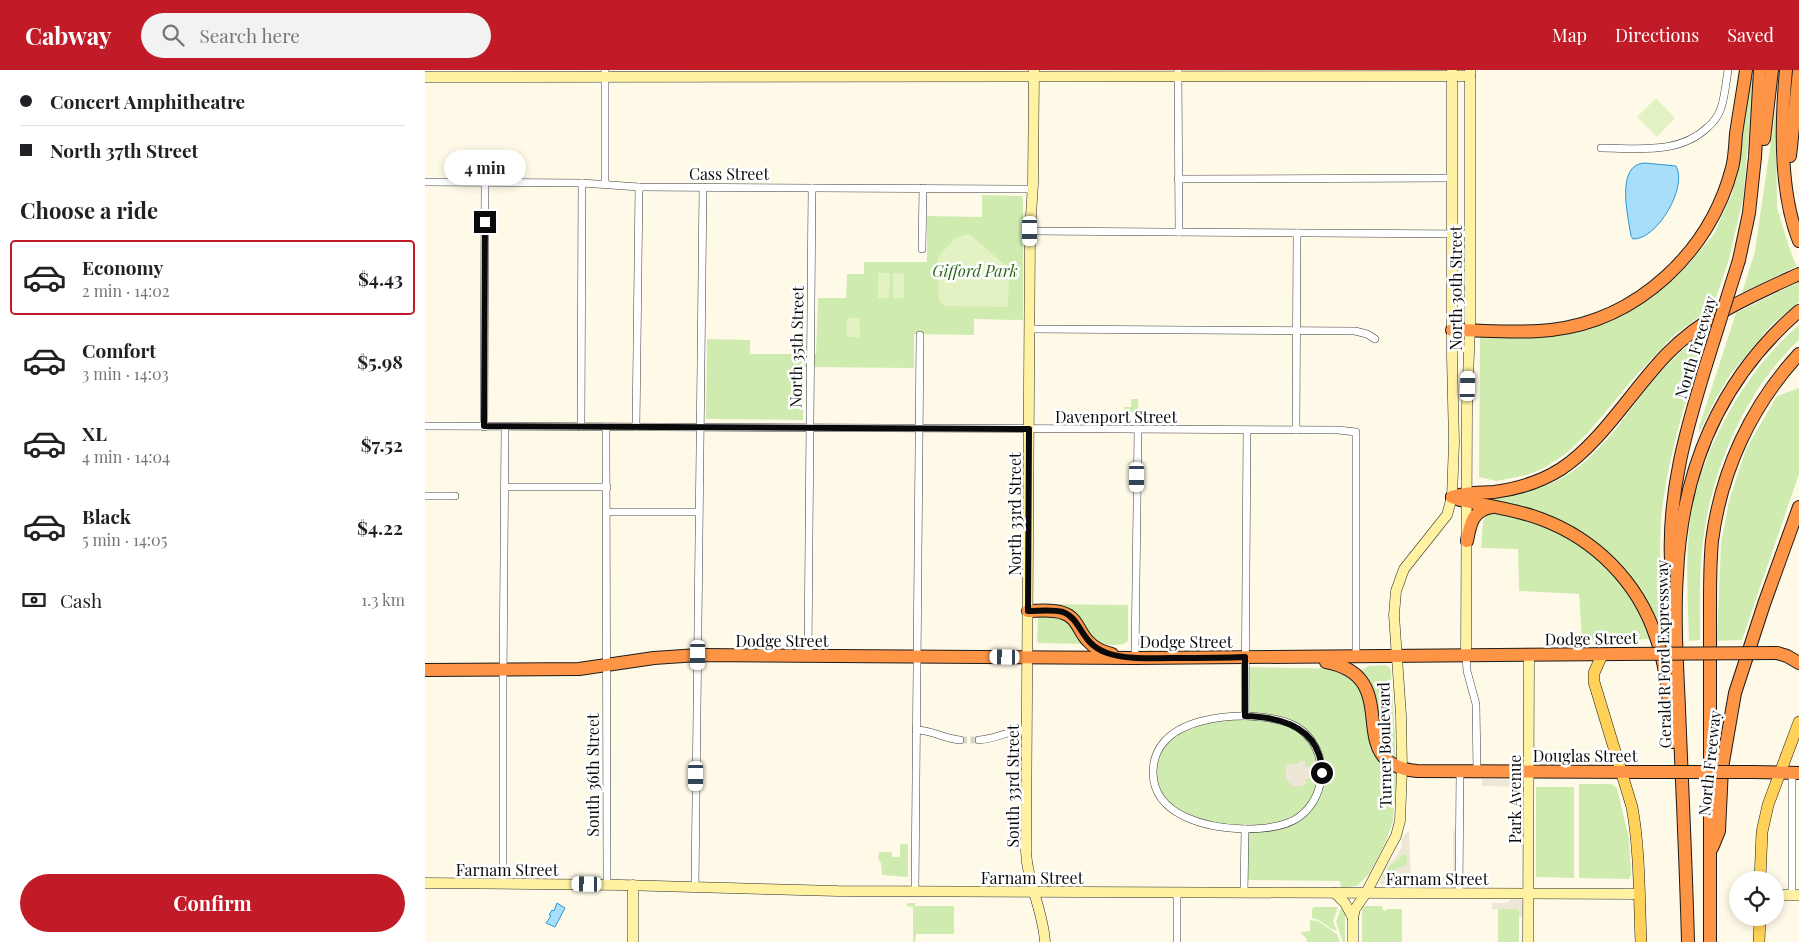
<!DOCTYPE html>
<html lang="en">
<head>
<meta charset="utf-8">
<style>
  body { margin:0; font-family:"Playfair Display",serif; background:#f2f2f2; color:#202124; height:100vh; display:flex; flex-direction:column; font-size:19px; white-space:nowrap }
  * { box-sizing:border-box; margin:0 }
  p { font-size:16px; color:#757577 }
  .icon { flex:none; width:28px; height:28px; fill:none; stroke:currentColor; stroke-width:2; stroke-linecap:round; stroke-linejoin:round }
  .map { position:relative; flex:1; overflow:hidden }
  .side { display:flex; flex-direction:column; background:#fff; width:425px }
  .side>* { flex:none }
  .top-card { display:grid; align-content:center; height:110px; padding:0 20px; background:#fff }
  .fabs { position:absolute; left:1304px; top:801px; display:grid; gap:10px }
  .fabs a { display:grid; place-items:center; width:55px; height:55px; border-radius:50%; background:#fff; box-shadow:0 2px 8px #0003; font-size:25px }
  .end { position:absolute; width:22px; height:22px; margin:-11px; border:6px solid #0a0a0a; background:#fff; box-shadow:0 0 0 2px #fff }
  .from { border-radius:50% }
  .bubble { position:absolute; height:35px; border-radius:18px; background:#fff; box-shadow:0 2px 8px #0003; font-size:16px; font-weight:700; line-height:35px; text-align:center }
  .car { position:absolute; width:15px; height:30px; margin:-15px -8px; border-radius:6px; box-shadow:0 0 4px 1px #0007; background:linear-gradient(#fff 24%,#345 0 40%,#fff 0 76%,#345 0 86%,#fff 0) }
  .top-card b { display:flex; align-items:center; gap:18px; height:48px; font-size:19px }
  .top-card b+b { border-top:1px solid #e0e0e0 }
  .top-card i { width:12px; height:12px; background:#202124 }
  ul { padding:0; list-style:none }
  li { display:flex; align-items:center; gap:15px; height:75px; margin:0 10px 8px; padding:0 10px; border:2px solid transparent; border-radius:5px }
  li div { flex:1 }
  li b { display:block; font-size:19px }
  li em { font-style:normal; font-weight:700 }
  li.selected { border-color:#c21b28 }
  li>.icon { width:45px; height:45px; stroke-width:1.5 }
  h2 { padding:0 20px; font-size:22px; line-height:60px }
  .pay { display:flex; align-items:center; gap:12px; height:55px; padding:0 20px; font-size:19px }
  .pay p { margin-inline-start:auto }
  .cta { display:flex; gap:10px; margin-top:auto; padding:10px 20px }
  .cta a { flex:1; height:58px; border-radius:30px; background:#c21b28; color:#fff; font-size:20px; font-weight:700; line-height:58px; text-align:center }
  header { display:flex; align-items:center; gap:30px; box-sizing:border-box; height:70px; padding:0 25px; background:#c21b28; color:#fff }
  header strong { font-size:24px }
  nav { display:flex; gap:28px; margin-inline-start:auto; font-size:18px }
  .search { width:350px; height:45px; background:#f2f2f2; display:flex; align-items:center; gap:12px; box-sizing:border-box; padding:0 18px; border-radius:28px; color:#757577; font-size:19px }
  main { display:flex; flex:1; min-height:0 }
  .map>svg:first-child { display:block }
  .green { fill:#d0ebb0 }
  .pitch { fill:#e3f2c2 }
  .plaza { fill:#eee7d8; fill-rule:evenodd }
  .water { fill:#a9defa; stroke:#2b97d6 }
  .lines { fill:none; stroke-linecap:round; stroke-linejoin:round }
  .street-tunnel { stroke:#dad6c7; stroke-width:7; stroke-dasharray:7 3.5; stroke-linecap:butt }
  .street-casing { stroke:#3d3d3d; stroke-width:8 }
  .secondary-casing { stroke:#2c2c2c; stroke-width:11 }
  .primary-casing { stroke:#1b1b1b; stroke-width:12 }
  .highway-casing { stroke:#1b1b1b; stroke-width:14 }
  .street { stroke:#fff; stroke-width:7 }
  .secondary { stroke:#fff2a3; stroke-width:10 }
  .primary { stroke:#ffd158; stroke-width:11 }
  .highway { stroke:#fe9546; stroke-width:12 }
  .highway-bridge-casing { stroke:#1b1b1b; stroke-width:14; stroke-linecap:butt }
  .highway-bridge { stroke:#fe9546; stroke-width:12 }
  .route { stroke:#0a0a0a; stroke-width:6 }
  .labels { text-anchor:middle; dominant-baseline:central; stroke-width:5; stroke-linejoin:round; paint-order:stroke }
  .street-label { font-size:16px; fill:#0a0a0a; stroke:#fff }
  .park-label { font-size:16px; font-style:italic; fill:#2a6518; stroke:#fff }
</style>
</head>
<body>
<header>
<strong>Cabway</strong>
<div class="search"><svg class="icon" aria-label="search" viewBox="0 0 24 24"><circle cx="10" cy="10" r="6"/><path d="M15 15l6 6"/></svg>Search here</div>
<nav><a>Map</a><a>Directions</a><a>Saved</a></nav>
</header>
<main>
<section class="side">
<div class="top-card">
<b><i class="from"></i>Concert Amphitheatre</b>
<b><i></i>North 37th Street</b>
</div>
<h2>Choose a ride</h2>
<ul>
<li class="selected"><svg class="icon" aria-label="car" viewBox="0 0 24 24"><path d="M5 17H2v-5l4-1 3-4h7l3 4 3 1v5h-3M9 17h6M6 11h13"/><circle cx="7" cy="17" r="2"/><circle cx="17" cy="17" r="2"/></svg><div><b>Economy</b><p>2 min · 14:02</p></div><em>$4.43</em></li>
<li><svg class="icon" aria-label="car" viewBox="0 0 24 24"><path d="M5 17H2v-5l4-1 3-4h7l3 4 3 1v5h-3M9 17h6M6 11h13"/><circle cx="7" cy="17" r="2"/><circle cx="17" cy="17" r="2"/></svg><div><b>Comfort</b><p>3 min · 14:03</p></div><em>$5.98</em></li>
<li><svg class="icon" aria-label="car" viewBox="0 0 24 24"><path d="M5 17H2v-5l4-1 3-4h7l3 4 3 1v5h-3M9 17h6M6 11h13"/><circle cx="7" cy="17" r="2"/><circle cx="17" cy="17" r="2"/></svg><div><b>XL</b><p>4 min · 14:04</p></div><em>$7.52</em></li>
<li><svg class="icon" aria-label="car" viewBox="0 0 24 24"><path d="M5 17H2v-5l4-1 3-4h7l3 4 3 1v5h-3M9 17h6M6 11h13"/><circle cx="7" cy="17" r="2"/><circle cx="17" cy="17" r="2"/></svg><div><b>Black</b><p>5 min · 14:05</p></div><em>$4.22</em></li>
</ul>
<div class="pay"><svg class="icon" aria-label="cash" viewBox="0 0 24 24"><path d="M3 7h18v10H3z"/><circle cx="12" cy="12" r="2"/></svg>Cash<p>1.3 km</p></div>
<div class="cta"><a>Confirm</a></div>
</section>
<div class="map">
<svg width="1374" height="872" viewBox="0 0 1374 872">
  <rect width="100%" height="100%" fill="#fffae8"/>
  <g class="green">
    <polygon points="1329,6 1318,129 1303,193 1288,236 1247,267 1208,309 1162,364 1139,385 1117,399 1102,405 1071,411 1054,407 1055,266 1192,247 1234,221 1262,196 1289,164 1307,124 1316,82 1324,7"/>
    <polygon points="1351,36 1352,138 1366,183 1372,196 1317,223 1330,181"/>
    <polygon points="557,125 593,126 597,126 598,130 598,250 549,249 549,265 489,264 489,298 379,297 378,350 281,349 282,269 325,270 325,284 391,284 393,228 421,228 422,204 439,204 439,192 502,192 502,146 557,147"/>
    <polygon points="1374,212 1374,232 1346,255 1305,305 1291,328 1274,363 1274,357 1311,243"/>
    <path d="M1374,255V270C1318,323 1285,403 1277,479C1274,509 1275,540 1275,570L1264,571C1263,531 1260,491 1265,452C1275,381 1320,300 1374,255Z"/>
    <path d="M1281,262C1265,318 1246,374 1238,432C1232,477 1237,525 1239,570H1236L1218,525L1205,505L1180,482L1064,431L1065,428C1087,425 1110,421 1131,411C1171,392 1196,351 1223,317C1239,297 1259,277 1281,262Z"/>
    <polygon points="1374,318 1374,404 1317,570 1292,571 1296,473 1304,431 1321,379 1352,326"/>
    <polygon points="706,329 713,329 714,345 699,346 699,337 706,337"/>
    <path d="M1063,443C1074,445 1086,446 1097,449C1135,459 1173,485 1198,515C1209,529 1218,553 1226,569L1157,571L1154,524L1094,521L1093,479L1056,478L1058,451Z"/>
    <path d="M612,534L703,535V571C698,575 694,575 688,575C666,574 668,561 654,551C646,546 623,541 613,537Z"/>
    <polygon points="640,545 660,574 613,573 612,570 613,548 615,546"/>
    <polygon points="960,595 964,597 966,601 970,666 971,711 968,751 961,771 953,787 944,804 932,816 916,818 915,811 819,810 819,759 787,755 743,736 728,707 735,677 764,656 820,646 820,597 939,599 943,596"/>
    <polygon points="1154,714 1186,714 1192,718 1204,769 1206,805 1204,809 1154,808"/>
    <polygon points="1111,717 1149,717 1149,808 1111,807"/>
    <polygon points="475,774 483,774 483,807 457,805 456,793 453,789 454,782 467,782 467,787 475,787"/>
    <polygon points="977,785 982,785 982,793 978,798 974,797 971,799 971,805 967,809 965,807 959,809 958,805 964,796"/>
    <polygon points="482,833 490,833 490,836 529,836 529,864 491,864 490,872 488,872 488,837 482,836"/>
    <polygon points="939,836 957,836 958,840 960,841 962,839 977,839 977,872 937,872 937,840"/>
    <path d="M889,837H913L908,851L912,861C902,858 898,850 887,848V839Z"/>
    <polygon points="916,838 920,841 920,872 918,872 911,852"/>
    <polygon points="1073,839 1092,839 1094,840 1094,872 1073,872"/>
    <polygon points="885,850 893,851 912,864 915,872 882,872 881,868 875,862 885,861"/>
  </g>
  <g class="pitch">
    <polygon points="1231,28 1250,48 1232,67 1212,47"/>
    <polygon points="544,164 584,198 583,237 519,236 514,231 513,187 530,168"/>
    <polygon points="453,203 465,203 464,228 453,228"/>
    <polygon points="468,203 479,204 479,228 468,228"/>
    <polygon points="422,248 434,248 435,267 422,267"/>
  </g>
  <g class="plaza">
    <polygon points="874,691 880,691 880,697 885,697 884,708 881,709 881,715 867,717 867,713 863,713 863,710 861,709 861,696 864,696 865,694 873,694"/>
    <polygon points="1057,709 1091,710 1091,717 1057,716"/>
    <path d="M984,760L986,807H1028V760L1030,761V807L1027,812L1019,813V811L1014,810V813H996L995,810H991V813H986L982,816L955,814V808L963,794L972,785L976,778L977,768ZM977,785H982V793L978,798L974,797L971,799V805L968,809H959L958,805L963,796Z"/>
    <polygon points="1088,828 1094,828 1099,833 1100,843 1097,847 1094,847 1094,841 1092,839 1066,839 1068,833 1082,833"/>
  </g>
  <g class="water">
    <path d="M1220,93L1251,96C1263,117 1232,170 1208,169L1206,166C1203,146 1190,94 1220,93Z"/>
    <polygon points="132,833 140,838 130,857 121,853 126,846 124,845 127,840 129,841"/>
  </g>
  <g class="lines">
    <polyline class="street-tunnel" points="535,670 554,670"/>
    <defs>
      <g id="street">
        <polyline points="753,0 754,162"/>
        <path d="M1176,78C1213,78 1254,85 1283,57C1288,53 1294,45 1296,38C1300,26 1301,12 1303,0"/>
        <polyline points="753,109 1027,108"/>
        <polyline points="0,112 157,113 214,117 607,119"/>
        <polyline points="180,114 180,0"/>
        <polyline points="605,161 1045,164"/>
        <polyline points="497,179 498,118"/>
        <polyline points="605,259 930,261 942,264 950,269"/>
        <polyline points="0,356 913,360 931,362 931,587"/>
        <polyline points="59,357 60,112"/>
        <polyline points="156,357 157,113"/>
        <polyline points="181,357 182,814"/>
        <polyline points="211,357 214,117"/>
        <polyline points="871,360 872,163"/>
        <polyline points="80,417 182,417"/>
        <polyline points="0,426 30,426"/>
        <polyline points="182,442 274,442"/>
        <polyline points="383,586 387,118"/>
        <polyline points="1041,586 1042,601 1051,634 1052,701"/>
        <polyline points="710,588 713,360"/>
        <path d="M820,646C837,647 857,648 872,657C904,677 904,725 874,747C859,758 836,759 819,759C784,758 729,747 728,703C728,692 731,681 739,672C757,651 794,646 820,646Z"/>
        <polyline points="820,646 822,360"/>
        <path d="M491,660C507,660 520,669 535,670"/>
        <path d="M554,670C572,669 583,660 602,660"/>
        <polyline points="78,813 78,615 80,357"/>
        <polyline points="270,817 278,117"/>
        <polyline points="490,821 495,265"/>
        <polyline points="819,823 820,759"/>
        <polyline points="1034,823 1035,701"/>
        <polyline points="1367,825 1367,703"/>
        <polyline points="752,872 752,822"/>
      </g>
      <g id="secondary">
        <path d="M609,1L608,114L605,161L601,781C602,813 618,839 620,872"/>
        <polyline points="0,7 1045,6"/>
        <polyline points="1041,586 1042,337 1045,254 1045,0"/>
        <polyline points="0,813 196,815 413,821 1214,824"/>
        <polyline points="910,823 920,833 928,848"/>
        <polyline points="1350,825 1374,825"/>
        <polyline points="208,872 208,815"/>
        <polyline points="928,872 928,848 930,839 941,823 965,777 971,766 975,751 977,699 976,645 969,545 971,521 979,499 1022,445 1027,427 1029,372 1027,287 1027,0"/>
        <polyline points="1103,872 1104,585"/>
      </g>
      <g id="primary">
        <path d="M1177,585L1169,603V612L1207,737C1215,781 1214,827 1216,872"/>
        <polyline points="1335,810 1337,762 1343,735 1374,652"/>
        <polyline points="1334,872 1335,848"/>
      </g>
      <g id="highway">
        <path d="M1361,0C1356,53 1354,121 1374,171"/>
        <polyline points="1339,69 1347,0"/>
        <polyline points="1365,86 1374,1"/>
        <polyline points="1314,190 1324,143 1330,87 1335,0"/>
        <path d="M1027,260C1059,260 1093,264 1126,260C1213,250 1285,182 1307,98C1310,87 1310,75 1311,64C1314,43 1318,21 1321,0"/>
        <path d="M1027,427L1035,430C1062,436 1090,439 1116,449C1170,469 1213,512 1231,567C1243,600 1244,638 1248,672"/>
        <path d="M1027,427C1042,422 1053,423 1069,422C1092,419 1117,411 1136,399C1176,373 1208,319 1242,284C1279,246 1326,226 1374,204"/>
        <path d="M1042,471C1045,455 1047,440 1067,437"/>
        <path d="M1246,491C1243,422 1261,360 1281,295"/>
        <path d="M603,541C614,541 627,539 638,543C652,547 654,562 663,571C669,578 678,582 687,584"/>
        <polyline points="1352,583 1362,586 1374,593"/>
        <path d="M901,592C983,607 913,694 992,701L1219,702"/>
        <polyline points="0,600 154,599 229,588 273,585 710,588 1197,584"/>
        <polyline points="1327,702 1374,703"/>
        <polyline points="1287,778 1294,761 1297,698 1310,623 1339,534 1374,437"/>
        <path d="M1263,872C1261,794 1257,716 1254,638C1252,593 1249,548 1252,503C1257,400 1295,309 1374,241"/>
        <path d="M1285,872V533C1285,512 1285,492 1287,471C1296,401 1326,336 1374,284"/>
      </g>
    </defs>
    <use href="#street" class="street-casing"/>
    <use href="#secondary" class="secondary-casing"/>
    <use href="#primary" class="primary-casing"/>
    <use href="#highway" class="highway-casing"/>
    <use href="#street" class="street"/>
    <use href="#secondary" class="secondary"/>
    <use href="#primary" class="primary"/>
    <use href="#highway" class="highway"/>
    <defs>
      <g id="highway-bridge">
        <polyline points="1281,295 1314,190"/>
        <polyline points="1197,584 1352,583"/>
        <polyline points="1219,702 1327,702"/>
      </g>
    </defs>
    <use href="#highway-bridge" class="highway-bridge-casing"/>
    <use href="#highway-bridge" class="highway-bridge"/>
  </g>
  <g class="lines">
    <path class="route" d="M60,152L59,356L604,359L603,541C614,541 627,539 638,542C657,549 655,574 682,583C703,590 725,588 747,588C771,588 796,588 820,587V646C857,647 896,658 897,703"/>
  </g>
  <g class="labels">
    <g class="street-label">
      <text x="304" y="103">Cass Street</text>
      <text transform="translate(1030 218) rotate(-90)">North 30th Street</text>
      <text transform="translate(371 277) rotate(-89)">North 35th Street</text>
      <text transform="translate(1270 277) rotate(-73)">North Freeway</text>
      <text x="691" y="346">Davenport Street</text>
      <text transform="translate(589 444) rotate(-90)">North 33rd Street</text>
      <text transform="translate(1166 568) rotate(-1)">Dodge Street</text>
      <text x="357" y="570">Dodge Street</text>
      <text x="761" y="571">Dodge Street</text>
      <text transform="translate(1238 584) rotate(-91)">Gerald R Ford Expressway</text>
      <text transform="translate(959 675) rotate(-91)">Turner Boulevard</text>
      <text x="1160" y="685">Douglas Street</text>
      <text transform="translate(1284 693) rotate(-84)">North Freeway</text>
      <text transform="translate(167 705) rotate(-90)">South 36th Street</text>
      <text transform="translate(587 716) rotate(-90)">South 33rd Street</text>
      <text transform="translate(1089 729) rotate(-90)">Park Avenue</text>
      <text x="82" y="799">Farnam Street</text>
      <text x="607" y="807">Farnam Street</text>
      <text x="1012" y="808">Farnam Street</text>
    </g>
    <g class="park-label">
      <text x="550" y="200">Gifford Park</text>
    </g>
  </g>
</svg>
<div class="fabs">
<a><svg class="icon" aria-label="locate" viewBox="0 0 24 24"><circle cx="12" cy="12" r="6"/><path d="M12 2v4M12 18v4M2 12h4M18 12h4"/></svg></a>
</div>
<i class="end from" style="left:897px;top:703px"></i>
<i class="end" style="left:60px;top:152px"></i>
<div class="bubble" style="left:19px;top:80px;width:82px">4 min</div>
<i class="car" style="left:605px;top:161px;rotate:180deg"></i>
<i class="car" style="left:1043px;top:316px;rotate:2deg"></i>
<i class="car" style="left:712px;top:407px;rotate:180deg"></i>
<i class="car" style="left:273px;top:585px;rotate:181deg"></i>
<i class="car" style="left:580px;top:587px;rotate:271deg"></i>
<i class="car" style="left:271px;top:706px;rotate:180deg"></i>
<i class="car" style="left:162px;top:814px;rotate:271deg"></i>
</div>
</main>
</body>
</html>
